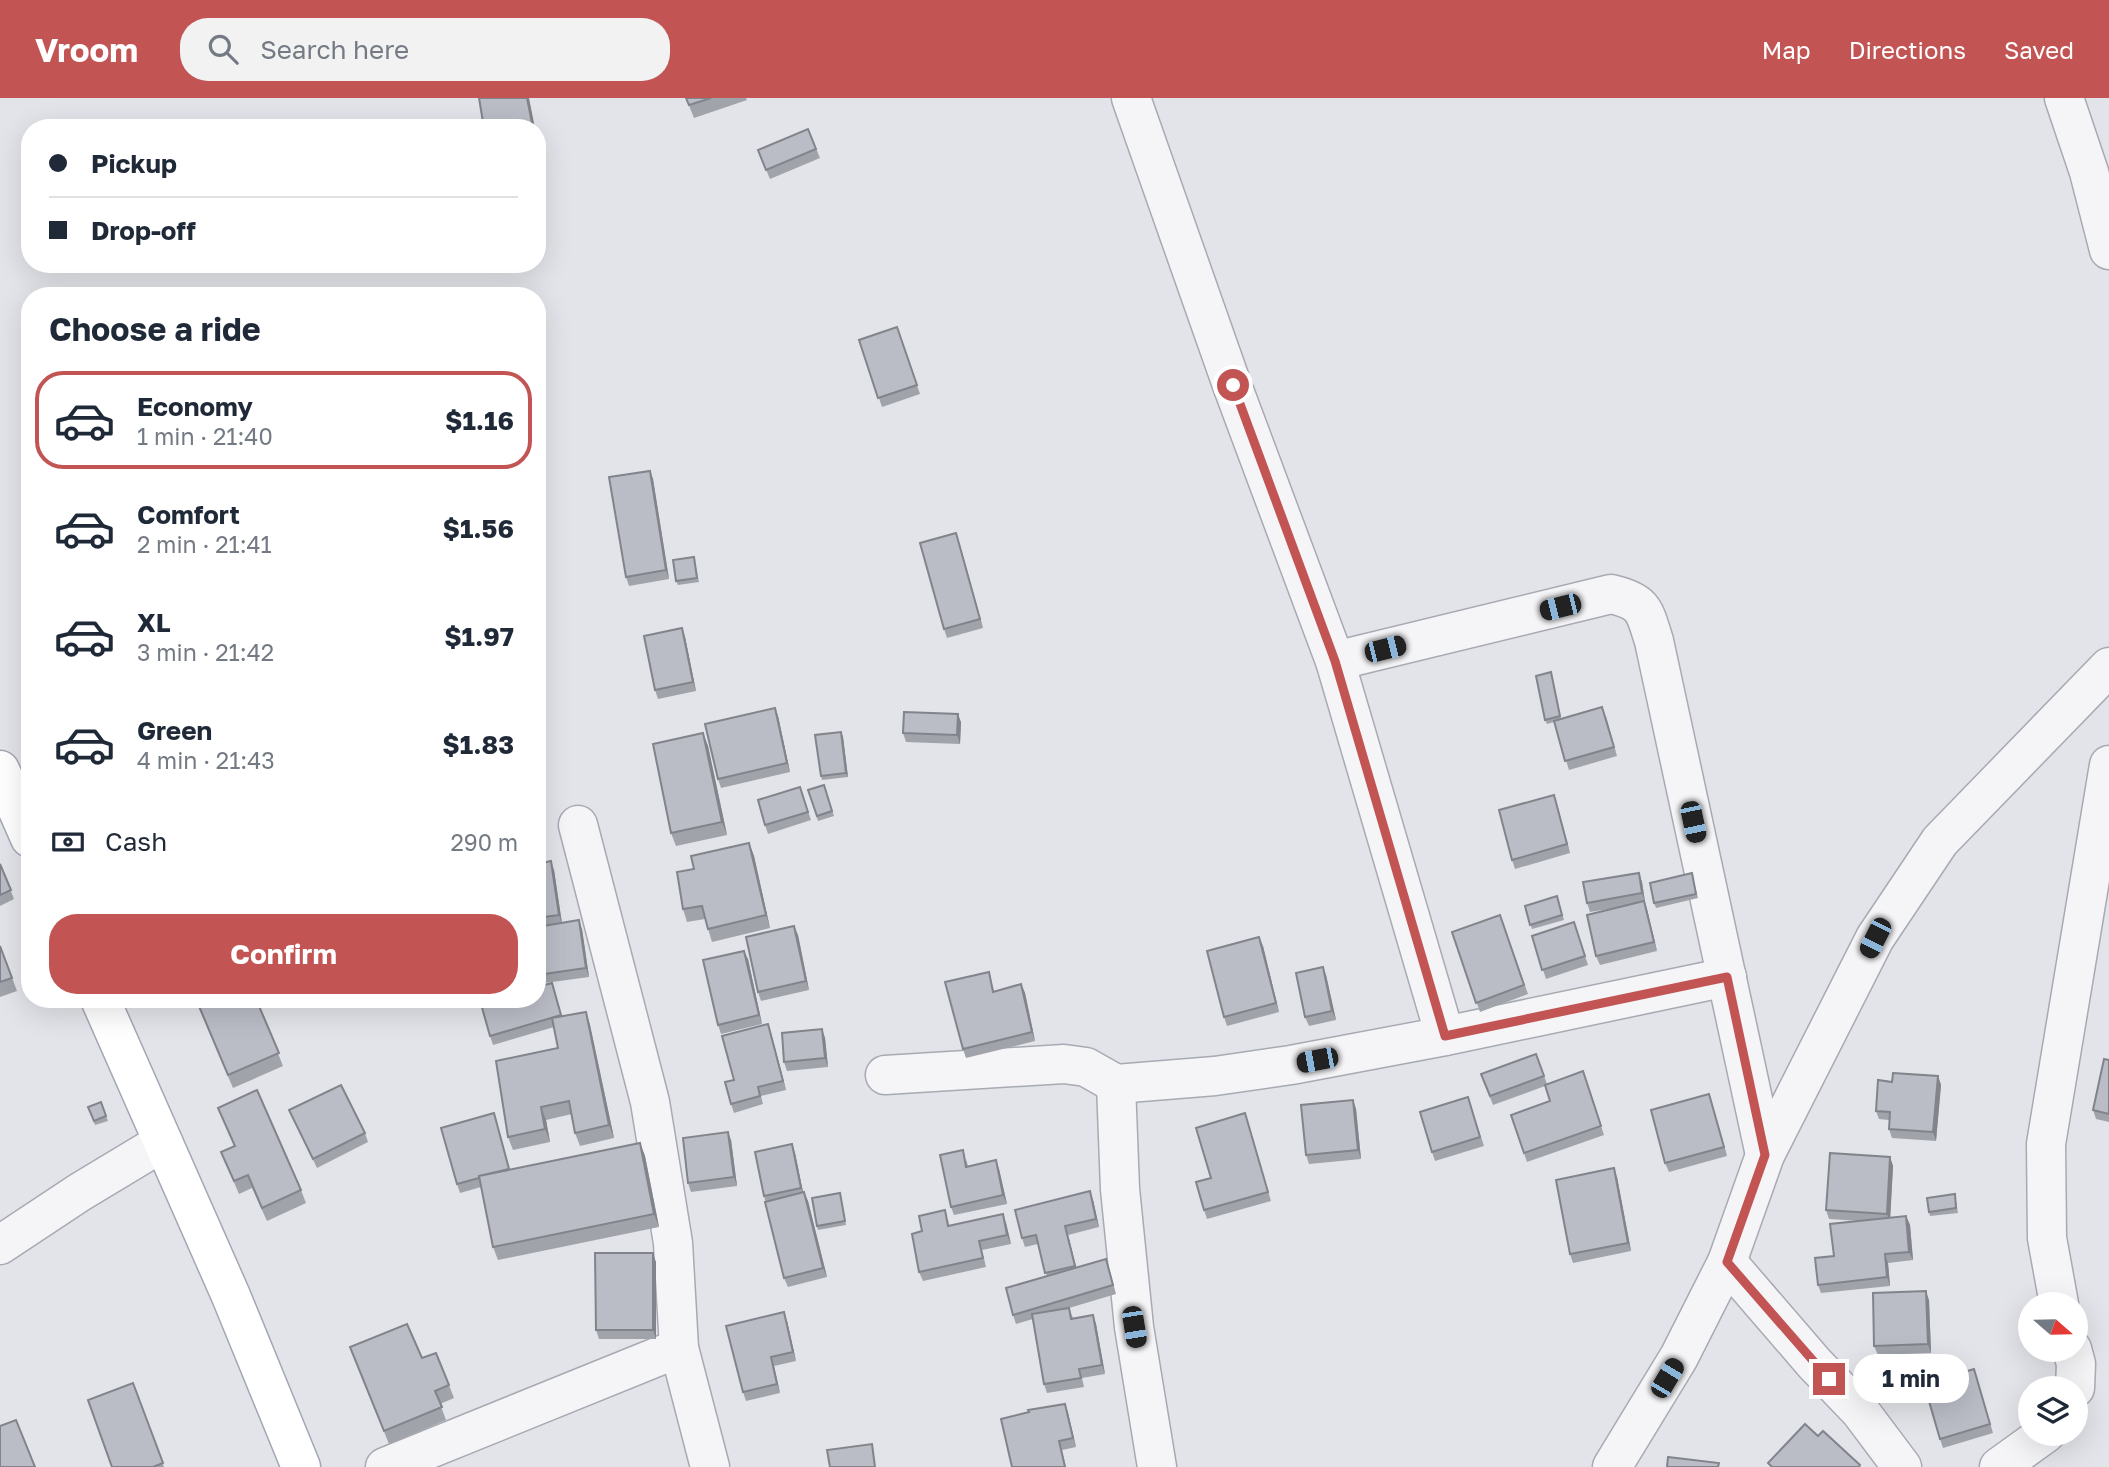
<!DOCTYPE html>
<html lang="en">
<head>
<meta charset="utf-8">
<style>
  body { margin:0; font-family:"Golos Text",sans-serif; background:#f2f2f3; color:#1f2937; height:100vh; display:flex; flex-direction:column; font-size:26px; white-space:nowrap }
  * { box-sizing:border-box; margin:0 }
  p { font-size:23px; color:#747a83 }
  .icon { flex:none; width:38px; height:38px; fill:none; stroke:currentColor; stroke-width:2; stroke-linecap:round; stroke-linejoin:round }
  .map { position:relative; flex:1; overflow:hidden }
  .panel { position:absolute; left:21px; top:189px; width:525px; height:721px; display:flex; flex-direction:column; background:#fff; border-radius:28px; box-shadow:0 7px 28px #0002 }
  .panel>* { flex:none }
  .hud { position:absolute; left:21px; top:21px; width:525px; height:154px; border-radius:28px; box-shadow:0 7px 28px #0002; display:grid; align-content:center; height:154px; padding:0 28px; background:#fff }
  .needle { width:46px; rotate:110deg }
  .fabs { position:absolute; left:2018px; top:1194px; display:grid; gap:14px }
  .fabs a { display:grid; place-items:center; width:70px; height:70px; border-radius:50%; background:#fff; box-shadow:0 7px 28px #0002; font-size:35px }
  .end { position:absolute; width:32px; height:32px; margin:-16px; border:9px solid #c25554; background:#fff; box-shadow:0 0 0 4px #fff }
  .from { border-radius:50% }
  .bubble { position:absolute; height:49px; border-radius:24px; background:#fff; box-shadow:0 7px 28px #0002; font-size:23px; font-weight:700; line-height:49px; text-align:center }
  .car { position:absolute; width:21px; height:42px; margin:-21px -10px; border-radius:9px; box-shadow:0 0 5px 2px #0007; background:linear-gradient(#222 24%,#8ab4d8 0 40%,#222 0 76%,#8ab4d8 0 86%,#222 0) }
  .hud b { display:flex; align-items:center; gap:24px; height:66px; font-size:26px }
  .hud b+b { border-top:2px solid #e0e1e3 }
  .hud i { width:18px; height:18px; background:#1f2937 }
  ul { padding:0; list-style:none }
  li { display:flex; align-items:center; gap:21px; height:98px; margin:0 14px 10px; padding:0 14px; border:4px solid transparent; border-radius:28px }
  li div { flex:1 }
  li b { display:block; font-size:26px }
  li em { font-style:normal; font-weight:700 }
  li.selected { border-color:#c25554 }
  li>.icon { width:63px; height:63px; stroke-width:1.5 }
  h2 { padding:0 28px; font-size:32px; line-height:84px }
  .pay { display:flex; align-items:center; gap:18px; height:77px; padding:0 28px; font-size:26px }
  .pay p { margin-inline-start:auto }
  .cta { display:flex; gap:14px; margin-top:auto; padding:14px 28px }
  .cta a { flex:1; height:80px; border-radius:28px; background:#c25554; color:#fff; font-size:28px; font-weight:700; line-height:80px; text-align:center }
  header { display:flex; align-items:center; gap:42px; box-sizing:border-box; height:98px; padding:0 35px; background:#c25554; color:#fff }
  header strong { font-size:33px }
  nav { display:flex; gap:38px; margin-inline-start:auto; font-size:24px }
  .search { width:490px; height:63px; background:#f2f2f3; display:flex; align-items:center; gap:18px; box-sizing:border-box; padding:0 24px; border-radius:28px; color:#747a83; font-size:26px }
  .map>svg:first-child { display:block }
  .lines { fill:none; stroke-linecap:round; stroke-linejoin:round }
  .minor-casing { stroke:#a8aab3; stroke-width:41 }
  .major-casing { stroke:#a3a7b4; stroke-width:41 }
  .minor { stroke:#f5f5f8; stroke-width:38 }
  .major { stroke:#fff; stroke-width:38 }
  .wall { fill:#a0a3aa }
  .shaded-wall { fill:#82848b }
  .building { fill:#babdc6; stroke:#82848b; stroke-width:2 }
  .route { stroke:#c25554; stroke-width:9 }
</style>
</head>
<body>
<header>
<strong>Vroom</strong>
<div class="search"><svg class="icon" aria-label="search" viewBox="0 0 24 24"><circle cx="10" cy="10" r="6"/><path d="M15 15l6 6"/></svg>Search here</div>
<nav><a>Map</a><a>Directions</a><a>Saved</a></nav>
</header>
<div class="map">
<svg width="2109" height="1369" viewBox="0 0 2109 1369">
  <rect width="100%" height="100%" fill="#e2e4e9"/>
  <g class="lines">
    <defs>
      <g id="minor">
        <polyline points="1131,0 1232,287 1335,563 1445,938"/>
        <polyline points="2064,0 2089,74 2109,152"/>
        <path d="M1335,563L1611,496C1645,504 1644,512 1654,543L1765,1057"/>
        <polyline points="578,727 650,1004 673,1145 679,1250 710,1369"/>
        <polyline points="885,977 1064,966 1086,969 1116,986 1215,978 1291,967 1445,938 1727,879"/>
        <polyline points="1116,986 1120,1091 1134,1229 1157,1369"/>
        <polyline points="0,1147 80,1094 163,1044"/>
        <polyline points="1727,1164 1814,1265 1860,1313 1902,1369"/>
        <polyline points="2059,1206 2047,1140 2046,1046 2109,667"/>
        <polyline points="2072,1251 2076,1266 2075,1290"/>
        <polyline points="385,1369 679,1250"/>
        <polyline points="1612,1369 1679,1259 1727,1164 1765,1057 1875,840 1940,743 2109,569"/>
        <polyline points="1999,1369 2046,1335"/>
      </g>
      <g id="major">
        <polyline points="0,672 30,740"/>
        <polyline points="100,901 231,1198 301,1369"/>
      </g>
    </defs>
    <use href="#minor" class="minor-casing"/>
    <use href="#major" class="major-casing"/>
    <use href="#minor" class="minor"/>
    <use href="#major" class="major"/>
  </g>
  <g class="wall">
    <polygon points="686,0 746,0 747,2 694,20"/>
    <polygon points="808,31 820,60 770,81 758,52"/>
    <polygon points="897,229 920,296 882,309 859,242"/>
    <polygon points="650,373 653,381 669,481 629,488 626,479"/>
    <polygon points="959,444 983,530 947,540 944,531"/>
    <polygon points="694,459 699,484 678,487 676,483"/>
    <polygon points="682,530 685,539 696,593 658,601 655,592"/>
    <polygon points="1551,574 1561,621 1606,618 1617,658 1569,672 1554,624 1547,626 1545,622"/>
    <polygon points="775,610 778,618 790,674 721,690 718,681"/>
    <polygon points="961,624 960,646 906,644 903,635"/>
    <polygon points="841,634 843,639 848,679 822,682 821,678"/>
    <polygon points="703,635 708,648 727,737 676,748 671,735"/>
    <polygon points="824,687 834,718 818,723 808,692"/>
    <polygon points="800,689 811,722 768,736 765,727"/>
    <polygon points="1554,697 1570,755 1515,771 1512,762"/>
    <polygon points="749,745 754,758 770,830 712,844 705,821 687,824 683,811 694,771"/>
    <polygon points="0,766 14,801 0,808"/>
    <polygon points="537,766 554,772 562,825 582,831 589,879 537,886"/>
    <polygon points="1639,775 1642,784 1645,804 1657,853 1600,867 1596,858 1615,810 1590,814 1587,805"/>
    <polygon points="1693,780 1698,800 1656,810 1654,805"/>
    <polygon points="1557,798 1564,822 1532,831 1525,808"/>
    <polygon points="1500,817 1528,896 1480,914 1452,834"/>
    <polygon points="1574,824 1588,867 1546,881 1532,838"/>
    <polygon points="798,837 809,892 761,903 758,894"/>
    <polygon points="0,848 17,893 0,899"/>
    <polygon points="1263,848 1279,914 1227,928 1224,919"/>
    <polygon points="748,861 762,926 721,936 718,927"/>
    <polygon points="989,874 994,893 1021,886 1025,895 1035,943 966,960 963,951"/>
    <polygon points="1326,877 1336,922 1309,928 1305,919"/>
    <polygon points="555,894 562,918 586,914 590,927 614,1040 580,1048 575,1035 572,1016 546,1022 550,1044 513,1052 508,1039 558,950 554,929 493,947 490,938"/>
    <polygon points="195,901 273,901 274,904 260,910 283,968 233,990"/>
    <polygon points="822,931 825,940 828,969 787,973 784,964"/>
    <polygon points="771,935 786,992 761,998 763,1006 734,1015 731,1006 734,982"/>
    <polygon points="1536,956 1547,986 1583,973 1604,1037 1527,1064 1511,1017 1550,1003 1545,988 1493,1007 1481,976"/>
    <polygon points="2109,962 2109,1024 2096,1021 2093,1012"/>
    <polygon points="1938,978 1941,987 1936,1043 1892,1040 1889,1031 1889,1022 1879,1021 1876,1013 1892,984"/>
    <polygon points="1709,996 1727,1058 1669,1074 1665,1065"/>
    <polygon points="1468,999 1484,1048 1435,1063 1432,1054"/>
    <polygon points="1353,1002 1356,1011 1361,1061 1309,1066 1306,1057"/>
    <polygon points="101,1004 108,1023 95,1027 88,1009"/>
    <polygon points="218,1010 301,1092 306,1105 267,1123 252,1090 239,1096 221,1054 234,1048"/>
    <polygon points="289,1012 365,1035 368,1044 317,1070"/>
    <polygon points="494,1015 510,1072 640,1045 645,1058 659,1129 498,1162 493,1149 481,1089 460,1095 457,1086"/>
    <polygon points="1245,1015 1271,1103 1207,1121 1204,1112 1211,1080"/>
    <polygon points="731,1042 737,1088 691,1094 688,1085"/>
    <polygon points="795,1055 803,1094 808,1103 827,1179 788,1189 784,1180 764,1098"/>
    <polygon points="1890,1059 1893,1068 1890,1120 1906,1118 1910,1127 1913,1162 1888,1165 1890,1188 1821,1195 1818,1187 1834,1158 1860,1123 1829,1121 1826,1112"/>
    <polygon points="966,1061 968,1068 999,1071 1007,1106 954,1117 951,1109"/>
    <polygon points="1617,1079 1631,1153 1573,1165 1570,1156"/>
    <polygon points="840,1095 846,1127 818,1132 817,1128"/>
    <polygon points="1955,1096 1958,1115 1930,1118 1929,1114"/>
    <polygon points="1093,1102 1099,1129 1068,1137 1076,1170 1109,1170 1116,1196 1069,1210 1073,1220 1093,1217 1096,1226 1105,1276 1082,1280 1084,1289 1047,1295 1044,1286 1033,1221 1016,1226 1013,1217 1047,1178 1038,1146 1025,1149 1022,1140"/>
    <polygon points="948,1121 949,1128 1006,1125 1011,1146 982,1152 986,1169 923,1183 919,1174 922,1133"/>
    <polygon points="656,1164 656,1241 599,1241 596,1232"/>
    <polygon points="1929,1202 1931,1255 1878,1257 1874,1248"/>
    <polygon points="787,1223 796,1263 774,1268 780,1295 746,1303 743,1294"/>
    <polygon points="350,1249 422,1260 449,1287 454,1300 440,1306 446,1322 389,1346"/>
    <polygon points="1977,1280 1993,1335 1943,1350 1940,1341"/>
    <polygon points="133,1285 164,1369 112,1369"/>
    <polygon points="1065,1306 1068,1315 1076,1349 1062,1352 1066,1369 1012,1369"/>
  </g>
  <g class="shaded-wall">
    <polygon points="527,0 529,0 535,30 533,30"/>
    <polygon points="650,373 653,381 669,481 666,472"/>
    <polygon points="956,435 959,444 983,530 980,521"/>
    <polygon points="682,530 685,539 696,593 693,584"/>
    <polygon points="775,610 778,618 790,674 787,665"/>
    <polygon points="958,616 961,624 960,646 957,637"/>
    <polygon points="841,634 843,639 848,679 846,675"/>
    <polygon points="703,635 708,648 727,737 722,724"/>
    <polygon points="1554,697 1557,706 1570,755 1567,746"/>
    <polygon points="749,745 754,758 770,830 766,817"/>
    <polygon points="551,763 554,772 562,826 559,817"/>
    <polygon points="1639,775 1642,784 1645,804 1642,795"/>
    <polygon points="1644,803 1647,811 1657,853 1654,844"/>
    <polygon points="579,822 582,831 589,879 586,870"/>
    <polygon points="794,828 798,837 809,892 806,883"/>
    <polygon points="1259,839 1263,848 1279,914 1276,905"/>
    <polygon points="744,853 748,861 762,926 759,917"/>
    <polygon points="1323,869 1326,877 1336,922 1332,913"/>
    <polygon points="1021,886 1025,895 1035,943 1032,934"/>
    <polygon points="586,914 590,927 614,1040 609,1027"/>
    <polygon points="768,926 771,935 786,992 783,983"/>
    <polygon points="822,931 825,940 828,969 825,960"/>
    <polygon points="1938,978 1941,987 1936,1043 1933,1034"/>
    <polygon points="1709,996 1712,1005 1727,1058 1724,1049"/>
    <polygon points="1353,1002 1356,1011 1361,1061 1358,1052"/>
    <polygon points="541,1009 546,1022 550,1044 545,1031"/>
    <polygon points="728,1034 731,1042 737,1088 734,1079"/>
    <polygon points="640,1045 645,1058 659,1129 654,1116"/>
    <polygon points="792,1046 795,1055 804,1099 801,1090"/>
    <polygon points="1890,1059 1893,1068 1890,1125 1887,1116"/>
    <polygon points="996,1062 999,1071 1007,1106 1003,1097"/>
    <polygon points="1614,1070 1617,1079 1631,1153 1628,1145"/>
    <polygon points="1090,1093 1093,1102 1099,1129 1096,1121"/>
    <polygon points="804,1094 808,1103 827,1179 823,1170"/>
    <polygon points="1003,1116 1006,1125 1011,1146 1007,1137"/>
    <polygon points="1906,1118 1910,1127 1913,1162 1909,1154"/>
    <polygon points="1065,1128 1068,1137 1078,1176 1075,1168"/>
    <polygon points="653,1155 656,1164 656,1241 653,1232"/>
    <polygon points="1885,1156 1888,1165 1890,1188 1887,1179"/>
    <polygon points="1926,1193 1929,1202 1931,1255 1928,1246"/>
    <polygon points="784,1214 787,1223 796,1263 793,1254"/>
    <polygon points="1093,1217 1096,1226 1105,1276 1102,1267"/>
    <polygon points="771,1259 774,1268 780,1295 777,1286"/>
    <polygon points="1065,1306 1068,1315 1076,1349 1073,1340"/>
  </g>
  <g class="building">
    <polygon points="479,0 527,0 533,30 484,30"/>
    <polygon points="686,0 711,0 689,7"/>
    <polygon points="808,31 816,51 766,72 758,52"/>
    <polygon points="897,229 917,287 878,300 859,242"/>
    <polygon points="650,373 666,472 626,479 609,379"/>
    <polygon points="956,435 980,521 944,531 920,445"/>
    <polygon points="694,459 697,480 676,483 673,462"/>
    <polygon points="682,530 693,584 655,592 644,538"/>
    <polygon points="1551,574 1560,618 1545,622 1536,578"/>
    <polygon points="1602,609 1614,649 1565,663 1554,623"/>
    <polygon points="775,610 787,665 718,681 705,626"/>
    <polygon points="904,614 958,616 957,637 903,635"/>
    <polygon points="841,634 846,675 821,678 815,637"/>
    <polygon points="703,635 722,724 671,735 653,646"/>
    <polygon points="824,687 832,713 817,718 808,692"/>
    <polygon points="800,689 808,714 765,727 758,702"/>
    <polygon points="1554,697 1567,746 1512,762 1499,712"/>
    <polygon points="749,745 766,817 708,831 702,808 683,811 677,774 694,771 691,758"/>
    <polygon points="551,763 559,817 537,820 537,766"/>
    <polygon points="0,766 11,792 0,797"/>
    <polygon points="1639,775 1642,795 1587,805 1583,784"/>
    <polygon points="1692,775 1696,796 1654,805 1650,785"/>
    <polygon points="1557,798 1562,817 1530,827 1525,808"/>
    <polygon points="1644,803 1654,844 1596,858 1587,817"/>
    <polygon points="1500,817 1524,887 1476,905 1452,834"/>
    <polygon points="579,822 586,870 537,877 537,829"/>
    <polygon points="1574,824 1585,858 1542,872 1532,838"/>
    <polygon points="794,828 806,883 758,894 746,839"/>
    <polygon points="1259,839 1276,905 1224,919 1207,853"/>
    <polygon points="0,848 12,880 0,884"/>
    <polygon points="744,853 759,917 718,927 703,862"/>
    <polygon points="1323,869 1332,913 1305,919 1296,875"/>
    <polygon points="989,874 993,894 1021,886 1032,934 963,951 945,884"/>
    <polygon points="552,885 561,917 490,938 481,906 496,901 537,901 537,889"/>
    <polygon points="196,901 256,901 279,955 228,977"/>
    <polygon points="586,914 609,1027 575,1035 569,1003 541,1009 545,1031 508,1039 496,963 558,950 552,920"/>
    <polygon points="768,926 783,983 758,989 760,998 731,1006 725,984 734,982 722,938"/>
    <polygon points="822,931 825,960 784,964 782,935"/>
    <polygon points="1536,956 1544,978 1490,998 1481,976"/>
    <polygon points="2104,961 2109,962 2109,1016 2093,1012"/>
    <polygon points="1583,973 1601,1028 1524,1055 1511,1017 1550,1003 1545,987"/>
    <polygon points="1893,975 1938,978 1933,1034 1889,1031 1890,1014 1876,1013 1878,982 1892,984"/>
    <polygon points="341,987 365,1035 313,1061 289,1012"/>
    <polygon points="257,992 301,1092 262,1110 248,1077 234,1083 221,1054 235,1048 218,1010"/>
    <polygon points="1709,996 1724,1049 1665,1065 1651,1012"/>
    <polygon points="1468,999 1480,1039 1432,1054 1420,1014"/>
    <polygon points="1353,1002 1358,1052 1306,1057 1301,1007"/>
    <polygon points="101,1004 106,1018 94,1023 88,1009"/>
    <polygon points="494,1015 509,1071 479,1078 479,1080 457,1086 441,1030"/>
    <polygon points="1245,1015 1268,1094 1204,1112 1196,1084 1211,1080 1196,1030"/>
    <polygon points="728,1034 734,1079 688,1085 683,1040"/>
    <polygon points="640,1045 654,1116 493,1149 479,1078"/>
    <polygon points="792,1046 801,1090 764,1098 755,1054"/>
    <polygon points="963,1052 966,1069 996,1062 1003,1097 951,1109 940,1057"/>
    <polygon points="1830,1055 1890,1059 1887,1116 1826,1112"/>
    <polygon points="1614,1070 1628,1145 1570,1156 1556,1082"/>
    <polygon points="1090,1093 1096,1121 1065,1128 1075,1168 1045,1175 1036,1137 1022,1140 1015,1112"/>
    <polygon points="804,1094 823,1170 784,1180 765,1104"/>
    <polygon points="840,1095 845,1123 817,1128 812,1100"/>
    <polygon points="1955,1096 1956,1110 1929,1114 1927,1100"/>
    <polygon points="945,1112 948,1128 1003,1116 1007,1137 979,1143 983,1160 919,1174 912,1136 922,1133 919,1118"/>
    <polygon points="1906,1118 1909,1154 1885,1156 1887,1179 1818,1187 1815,1160 1834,1158 1830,1126"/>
    <polygon points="595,1155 653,1155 653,1232 596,1232"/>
    <polygon points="1106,1161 1113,1187 1013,1217 1006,1190"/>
    <polygon points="1926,1193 1928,1246 1874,1248 1873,1195"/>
    <polygon points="1069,1210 1071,1221 1093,1217 1102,1267 1079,1271 1081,1280 1044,1286 1032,1216"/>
    <polygon points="784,1214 793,1254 771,1259 777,1286 743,1294 726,1228"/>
    <polygon points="407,1226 422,1260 436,1255 449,1287 435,1293 442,1309 384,1333 350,1249"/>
    <polygon points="1974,1271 1990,1326 1940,1341 1924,1286"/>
    <polygon points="133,1285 163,1365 153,1369 112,1369 88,1302"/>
    <polygon points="1065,1306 1073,1340 1059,1343 1065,1369 1012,1369 1001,1321 1029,1314 1028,1312"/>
    <polygon points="16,1322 35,1369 0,1369 0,1328"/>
    <polygon points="1805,1326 1818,1338 1823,1333 1860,1367 1859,1369 1772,1369 1768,1365"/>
    <polygon points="872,1346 875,1369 830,1369 827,1352"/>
    <polygon points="1668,1359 1719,1365 1718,1369 1667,1369"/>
  </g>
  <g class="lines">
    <polyline class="route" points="1233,287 1335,563 1445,938 1727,879 1765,1057 1727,1164 1829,1281"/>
  </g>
</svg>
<div class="fabs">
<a><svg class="needle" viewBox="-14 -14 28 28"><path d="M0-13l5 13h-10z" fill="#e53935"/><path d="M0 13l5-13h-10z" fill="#747a83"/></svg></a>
<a><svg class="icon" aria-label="layers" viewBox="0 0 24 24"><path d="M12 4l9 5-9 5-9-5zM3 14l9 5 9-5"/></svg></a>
</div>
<i class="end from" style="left:1233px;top:287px"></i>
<i class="end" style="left:1829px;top:1281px"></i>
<div class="bubble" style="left:1853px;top:1256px;width:116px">1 min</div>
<i class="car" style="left:1560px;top:509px;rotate:256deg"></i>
<i class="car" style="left:1385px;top:551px;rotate:76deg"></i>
<i class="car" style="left:1693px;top:724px;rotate:168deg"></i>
<i class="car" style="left:1875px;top:840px;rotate:207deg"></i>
<i class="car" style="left:1317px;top:962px;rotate:259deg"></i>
<i class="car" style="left:1134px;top:1229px;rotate:171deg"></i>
<i class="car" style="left:1667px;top:1280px;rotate:31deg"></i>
<div class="hud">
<b><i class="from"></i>Pickup</b>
<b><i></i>Drop-off</b>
</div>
<section class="panel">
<h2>Choose a ride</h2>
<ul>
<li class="selected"><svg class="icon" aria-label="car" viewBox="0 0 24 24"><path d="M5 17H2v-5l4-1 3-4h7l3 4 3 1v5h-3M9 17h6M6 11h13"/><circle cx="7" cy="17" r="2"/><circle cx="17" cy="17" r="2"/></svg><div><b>Economy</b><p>1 min · 21:40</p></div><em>$1.16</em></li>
<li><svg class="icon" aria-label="car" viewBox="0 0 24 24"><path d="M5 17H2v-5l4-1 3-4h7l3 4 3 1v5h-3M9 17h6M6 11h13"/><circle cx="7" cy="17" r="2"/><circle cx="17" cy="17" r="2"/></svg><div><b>Comfort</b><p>2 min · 21:41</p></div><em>$1.56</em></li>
<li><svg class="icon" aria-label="car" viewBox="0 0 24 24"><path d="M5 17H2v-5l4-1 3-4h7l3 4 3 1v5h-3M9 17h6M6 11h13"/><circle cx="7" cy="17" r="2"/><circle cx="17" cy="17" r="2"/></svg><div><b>XL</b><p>3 min · 21:42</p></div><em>$1.97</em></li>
<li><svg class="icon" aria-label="car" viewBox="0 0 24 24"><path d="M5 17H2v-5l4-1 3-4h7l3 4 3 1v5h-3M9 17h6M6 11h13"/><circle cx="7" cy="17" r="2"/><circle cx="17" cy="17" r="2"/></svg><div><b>Green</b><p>4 min · 21:43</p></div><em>$1.83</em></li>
</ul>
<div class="pay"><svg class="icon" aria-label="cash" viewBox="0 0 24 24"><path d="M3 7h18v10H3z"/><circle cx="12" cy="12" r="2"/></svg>Cash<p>290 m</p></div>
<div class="cta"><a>Confirm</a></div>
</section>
</div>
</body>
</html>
